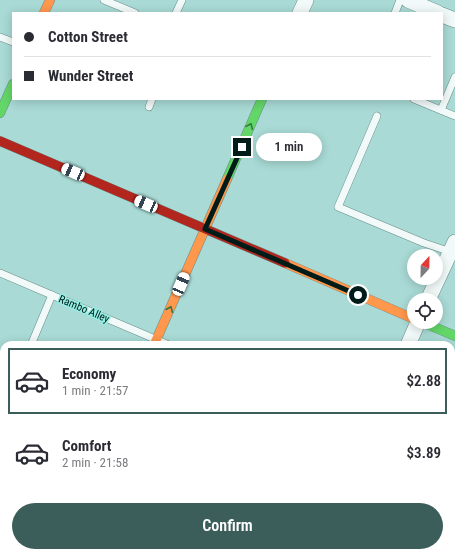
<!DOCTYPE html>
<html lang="en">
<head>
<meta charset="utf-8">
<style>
  body { margin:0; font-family:"Roboto Condensed",sans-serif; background:#f2f2f3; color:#2b2b33; height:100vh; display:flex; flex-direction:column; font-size:15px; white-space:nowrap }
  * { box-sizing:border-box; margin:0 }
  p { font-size:13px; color:#7c7c81 }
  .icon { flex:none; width:22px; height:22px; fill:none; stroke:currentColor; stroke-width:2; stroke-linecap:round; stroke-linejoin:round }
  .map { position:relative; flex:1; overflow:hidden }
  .sheet { position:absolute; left:0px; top:341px; width:455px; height:216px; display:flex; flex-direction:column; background:#fff; border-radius:12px 12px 0 0; box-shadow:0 2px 10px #0003 }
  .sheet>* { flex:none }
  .hud { position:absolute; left:12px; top:12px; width:431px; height:88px; border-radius:0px; box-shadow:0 2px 10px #0003; display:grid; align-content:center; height:88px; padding:0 12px; background:#fff }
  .needle { width:26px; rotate:22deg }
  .tools { position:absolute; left:407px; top:249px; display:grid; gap:8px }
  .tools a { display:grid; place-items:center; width:36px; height:36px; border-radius:50%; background:#fff; box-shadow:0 2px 10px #0003; font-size:20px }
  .end { position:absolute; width:18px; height:18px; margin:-9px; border:5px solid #001c19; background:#fff; box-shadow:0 0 0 2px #fff }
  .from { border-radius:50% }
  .bubble { position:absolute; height:28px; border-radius:14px; background:#fff; box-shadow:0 2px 10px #0003; font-size:13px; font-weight:600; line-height:28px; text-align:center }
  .car { position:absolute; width:12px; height:24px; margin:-12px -6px; border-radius:5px; box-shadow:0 0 3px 1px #0007; background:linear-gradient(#fff 24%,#345 0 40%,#fff 0 76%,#345 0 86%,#fff 0) }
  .hud b { display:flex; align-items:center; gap:14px; height:38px; font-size:15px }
  .hud b+b { border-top:1px solid #e1e1e2 }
  .hud i { width:10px; height:10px; background:#2b2b33 }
  ul { padding:7px 0 0; list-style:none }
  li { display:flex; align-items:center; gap:12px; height:66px; margin:0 8px 6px; padding:0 4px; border:2px solid transparent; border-radius:0px }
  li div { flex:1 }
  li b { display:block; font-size:15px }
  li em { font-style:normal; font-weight:600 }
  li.selected { border-color:#3b5e5b }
  li>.icon { width:36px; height:36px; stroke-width:1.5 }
  .button { display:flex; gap:8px; margin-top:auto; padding:8px 12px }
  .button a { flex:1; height:46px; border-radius:24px; background:#3b5e5b; color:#fff; font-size:16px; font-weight:600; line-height:46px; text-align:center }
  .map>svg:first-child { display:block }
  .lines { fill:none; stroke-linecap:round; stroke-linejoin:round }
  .lane-casing { stroke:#688d89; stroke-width:8 }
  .street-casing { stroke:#688d89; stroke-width:16 }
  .fast-casing { stroke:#688d89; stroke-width:10 }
  .slow-casing { stroke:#688d89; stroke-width:10 }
  .jam-casing { stroke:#688d89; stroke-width:10 }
  .lane { stroke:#f2f9f9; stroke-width:7 }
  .street { stroke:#f2f9f9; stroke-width:15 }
  .fast { stroke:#63d668; stroke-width:9 }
  .slow { stroke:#ff974d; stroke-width:9 }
  .jam { stroke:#b3261e; stroke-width:9 }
  .oneway { stroke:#327940 }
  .route { stroke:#001c19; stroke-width:5 }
  .labels { text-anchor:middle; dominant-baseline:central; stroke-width:3; stroke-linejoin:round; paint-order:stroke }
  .street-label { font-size:11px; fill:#001c19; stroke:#94efe4 }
</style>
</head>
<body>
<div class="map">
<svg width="455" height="557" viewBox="0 0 455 557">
  <rect width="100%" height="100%" fill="#a9dad5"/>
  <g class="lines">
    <defs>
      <g id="lane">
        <polyline points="104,0 135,13"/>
        <polyline points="176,13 182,0"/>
        <polyline points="395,13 400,0"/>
        <polyline points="0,37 13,42"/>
        <polyline points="414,99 455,116"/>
        <polyline points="149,107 152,99"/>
        <polyline points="441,110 455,77"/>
        <polyline points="377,116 338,207 424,243 451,252"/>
        <polyline points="0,273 169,345"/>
        <polyline points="31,345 52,295"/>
        <polyline points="0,417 4,407"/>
        <polyline points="451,465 455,467"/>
        <polyline points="186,557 188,553"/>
        <polyline points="453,557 455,551"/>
      </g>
      <g id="street">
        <polyline points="408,0 438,13"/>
        <polyline points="300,13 306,0"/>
        <polyline points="442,15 455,20"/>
        <polyline points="428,300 455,242"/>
        <polyline points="408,345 418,322"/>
        <polyline points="61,557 63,553"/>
        <polyline points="317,557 319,553"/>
      </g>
      <g id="fast">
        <polyline points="0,113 13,84"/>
        <polyline points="227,179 262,99"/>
        <polyline points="422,322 455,336"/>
      </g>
      <g id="slow">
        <polyline points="44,13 50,0"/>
        <polyline points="285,263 414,319"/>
        <polyline points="154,345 227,179"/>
      </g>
      <polyline id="jam" points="0,141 285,263"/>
    </defs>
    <use href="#lane" class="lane-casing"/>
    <use href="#street" class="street-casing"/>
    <use href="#fast" class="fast-casing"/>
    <use href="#slow" class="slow-casing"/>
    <use href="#jam" class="jam-casing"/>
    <use href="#lane" class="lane"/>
    <use href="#street" class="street"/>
    <use href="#fast" class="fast"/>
    <use href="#slow" class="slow"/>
    <use href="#jam" class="jam"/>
  </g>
  <defs><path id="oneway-chevron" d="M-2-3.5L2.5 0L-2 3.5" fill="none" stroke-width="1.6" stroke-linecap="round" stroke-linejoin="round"/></defs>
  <g class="oneway">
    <use href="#oneway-chevron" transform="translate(250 126) rotate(-66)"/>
    <use href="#oneway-chevron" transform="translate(170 309) rotate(-67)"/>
  </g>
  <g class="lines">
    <polyline class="route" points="242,147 205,229 358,295"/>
  </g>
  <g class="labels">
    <g class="street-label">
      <text transform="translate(84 309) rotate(23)">Rambo Alley</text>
    </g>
  </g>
</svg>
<div class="tools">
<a><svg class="needle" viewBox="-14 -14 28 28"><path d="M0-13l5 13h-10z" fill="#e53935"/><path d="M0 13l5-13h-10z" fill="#7c7c81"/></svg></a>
<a><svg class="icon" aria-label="locate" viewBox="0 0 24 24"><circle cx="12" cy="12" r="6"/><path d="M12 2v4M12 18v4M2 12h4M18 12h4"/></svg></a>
</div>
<i class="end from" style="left:358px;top:295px"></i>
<i class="end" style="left:242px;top:147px"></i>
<div class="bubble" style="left:256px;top:133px;width:66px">1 min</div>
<i class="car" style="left:73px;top:172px;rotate:293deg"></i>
<i class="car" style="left:146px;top:204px;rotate:293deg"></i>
<i class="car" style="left:181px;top:284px;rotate:23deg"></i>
<div class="hud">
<b><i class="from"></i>Cotton Street</b>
<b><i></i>Wunder Street</b>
</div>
<section class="sheet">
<ul>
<li class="selected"><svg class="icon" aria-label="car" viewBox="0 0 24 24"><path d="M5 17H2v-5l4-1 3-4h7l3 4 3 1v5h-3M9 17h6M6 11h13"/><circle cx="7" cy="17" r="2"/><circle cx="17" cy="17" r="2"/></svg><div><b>Economy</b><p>1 min · 21:57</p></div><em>$2.88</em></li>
<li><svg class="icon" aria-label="car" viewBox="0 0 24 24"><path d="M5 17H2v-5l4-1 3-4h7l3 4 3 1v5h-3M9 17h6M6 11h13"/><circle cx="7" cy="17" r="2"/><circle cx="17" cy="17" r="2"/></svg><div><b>Comfort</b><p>2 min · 21:58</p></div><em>$3.89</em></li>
</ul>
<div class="button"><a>Confirm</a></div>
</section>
</div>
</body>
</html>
